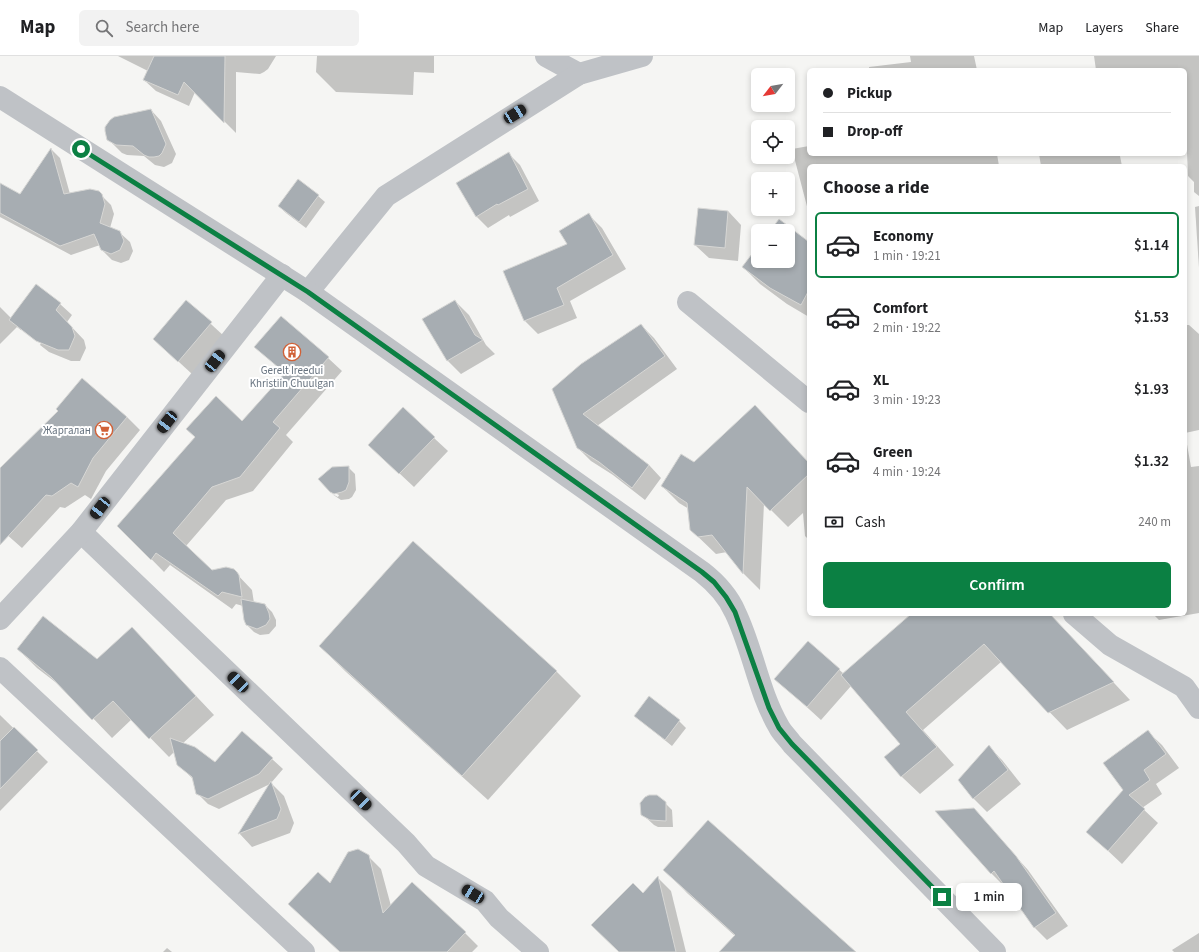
<!DOCTYPE html>
<html lang="en">
<head>
<meta charset="utf-8">
<style>
  body { margin:0; font-family:"Source Sans 3",sans-serif; background:#f2f2f2; color:#202124; height:100vh; display:flex; flex-direction:column; font-size:15px; white-space:nowrap }
  * { box-sizing:border-box; margin:0 }
  p { font-size:13px; color:#757577 }
  .icon { flex:none; width:22px; height:22px; fill:none; stroke:currentColor; stroke-width:2; stroke-linecap:round; stroke-linejoin:round }
  .map { position:relative; flex:1; overflow:hidden }
  .panel { position:absolute; left:807px; top:108px; width:380px; height:452px; display:flex; flex-direction:column; background:#fff; border-radius:6px; box-shadow:0 2px 6px #0003 }
  .panel>* { flex:none }
  .guide { position:absolute; left:807px; top:12px; width:380px; height:88px; border-radius:6px; box-shadow:0 2px 6px #0003; display:grid; align-content:center; height:88px; padding:0 16px; background:#fff }
  .needle { width:26px; rotate:239deg }
  .fabs { position:absolute; left:751px; top:12px; display:grid; gap:8px }
  .fabs a { display:grid; place-items:center; width:44px; height:44px; border-radius:6px; background:#fff; box-shadow:0 2px 6px #0003; font-size:20px }
  .end { position:absolute; width:18px; height:18px; margin:-9px; border:5px solid #0b8043; background:#fff; box-shadow:0 0 0 2px #fff }
  .from { border-radius:50% }
  .bubble { position:absolute; height:28px; border-radius:6px; background:#fff; box-shadow:0 2px 6px #0003; font-size:13px; font-weight:600; line-height:28px; text-align:center }
  .car { position:absolute; width:12px; height:24px; margin:-12px -6px; border-radius:5px; box-shadow:0 0 3px 1px #0007; background:linear-gradient(#222 24%,#8ab4d8 0 40%,#222 0 76%,#8ab4d8 0 86%,#222 0) }
  .guide b { display:flex; align-items:center; gap:14px; height:38px; font-size:15px }
  .guide b+b { border-top:1px solid #e0e0e0 }
  .guide i { width:10px; height:10px; background:#202124 }
  ul { padding:0; list-style:none }
  li { display:flex; align-items:center; gap:12px; height:66px; margin:0 8px 6px; padding:0 8px; border:2px solid transparent; border-radius:6px }
  li div { flex:1 }
  li b { display:block; font-size:15px }
  li em { font-style:normal; font-weight:600 }
  li.on { border-color:#0b8043 }
  li>.icon { width:36px; height:36px; stroke-width:1.5 }
  h2 { padding:0 16px; font-size:18px; line-height:48px }
  .pay { display:flex; align-items:center; gap:10px; height:44px; padding:0 16px; font-size:15px }
  .pay p { margin-inline-start:auto }
  .cta { display:flex; gap:8px; margin-top:auto; padding:8px 16px }
  .cta a { flex:1; height:46px; border-radius:6px; background:#0b8043; color:#fff; font-size:16px; font-weight:600; line-height:46px; text-align:center }
  header { display:flex; align-items:center; gap:24px; box-sizing:border-box; height:56px; padding:0 20px; background:#fff; border-bottom:1px solid #e0e0e0 }
  header strong { font-size:19px }
  nav { display:flex; gap:22px; margin-inline-start:auto; font-size:14px }
  .search { width:280px; height:36px; background:#f2f2f2; display:flex; align-items:center; gap:10px; box-sizing:border-box; padding:0 14px; border-radius:6px; color:#757577; font-size:15px }
  .map>svg:first-child { display:block }
  .shadow { fill:#0003; fill-rule:evenodd }
  .building { fill:#a7adb2; stroke:#d7d7d5 }
  .lines { fill:none; stroke-linecap:round; stroke-linejoin:round }
  .minor { stroke:#bfc2c6; stroke-width:22 }
  .route { stroke:#0b8043; stroke-width:5 }
  .labels { text-anchor:middle; dominant-baseline:central; stroke-width:4; stroke-linejoin:round; paint-order:stroke }
  .poi-label { font-size:11px; fill:#687480; stroke:#fff }
</style>
</head>
<body>
<header>
<strong>Map</strong>
<div class="search"><svg class="icon" aria-label="search" viewBox="0 0 24 24"><circle cx="10" cy="10" r="6"/><path d="M15 15l6 6"/></svg>Search here</div>
<nav><a>Map</a><a>Layers</a><a>Share</a></nav>
</header>
<div class="map">
<svg width="1199" height="896" viewBox="0 0 1199 896">
  <rect width="100%" height="100%" fill="#f5f5f3"/>
  <g class="shadow">
    <polygon points="118,0 276,0 268,13 264,16 260,18 236,16 236,77 195,36 189,50 156,35 144,24 148,15"/>
    <polygon points="317,0 434,0 434,17 414,16 413,39 336,36 316,16"/>
    <polygon points="910,0 974,0 977,14 869,14 869,11 911,6"/>
    <polygon points="1094,0 1199,0 1199,140 1194,136 1194,126 1188,120 1185,52 1185,14 1096,14"/>
    <polygon points="151,54 161,65 176,98 172,107 164,111 155,109 144,100 127,99 122,97 108,83"/>
    <polygon points="809,90 809,98 997,98 999,110 809,110 809,158 792,93"/>
    <polygon points="51,93 60,102 70,138 98,136 111,149 114,158 110,172 119,176 130,186 133,195 129,204 121,207 112,204 102,194 100,189 71,199 0,161 0,135 21,140"/>
    <polygon points="508,97 520,109 539,145 510,161 509,159 488,172 476,160"/>
    <polygon points="1039,98 1118,98 1120,100 1122,110 1041,110"/>
    <polygon points="318,140 325,146 306,172 286,157 279,150"/>
    <polygon points="1199,150 1199,212 1195,151"/>
    <polygon points="728,155 741,169 738,205 709,202 695,189"/>
    <polygon points="589,159 602,172 626,213 570,245 577,262 538,278 525,265 504,215 568,188"/>
    <polygon points="779,164 809,188 809,261 787,248 760,228 743,211 758,192 758,205 788,205 788,175 771,175"/>
    <polygon points="455,245 469,259 486,289 495,298 461,318 447,304"/>
    <polygon points="187,246 225,281 192,318 154,283"/>
    <path d="M60,248L72,259L67,266L84,284L86,292L80,305H71L49,296L17,271L0,288V251L11,262ZM21,272L41,287L40,289L21,274Z"/>
    <polygon points="281,261 328,302 342,315 286,379 293,386 253,435 226,444 186,490 212,515 233,514 252,534 254,547 265,549 272,556 276,564 276,570 269,578 260,579 254,576 247,569 243,550 236,548 232,553 170,509 164,516 119,470 242,366 286,318 256,291"/>
    <polygon points="641,269 654,282 677,313 597,370 649,409 661,422 645,444 613,419 591,405 578,392 553,333"/>
    <polygon points="1185,269 1189,269 1199,278 1199,374 1185,377 1191,411 1199,410 1199,557 1159,564 1153,558 1185,558"/>
    <polygon points="82,324 127,361 140,374 106,415 91,443 85,439 65,452 60,451 22,492 5,477 0,482 0,414 60,355"/>
    <polygon points="434,382 448,395 414,431 383,402"/>
    <polygon points="694,407 809,407 809,484 805,480 803,457 788,471 764,447 760,534 744,518 727,496 716,498 691,474 689,453 679,447 662,430"/>
    <polygon points="348,411 355,418 356,434 352,441 349,443 341,444 332,438 338,441 339,439 329,434"/>
    <polygon points="912,558 1022,558 1069,579 1130,644 1067,674 1001,606 923,674 954,709 920,738 902,721 885,701 901,688 851,630 821,664 776,623 808,586 844,618"/>
    <polygon points="132,572 214,659 182,688 215,708 272,703 283,713 271,727 284,740 294,767 290,777 252,791 239,777 270,728 219,753 208,748 197,737 193,723 178,708 174,696 169,701 132,663 112,682 67,635 37,612 18,593 97,604"/>
    <polygon points="320,590 556,615 581,640 488,744 345,615"/>
    <polygon points="0,659 48,706 0,755"/>
    <polygon points="635,660 679,665 686,672 672,690"/>
    <polygon points="1148,676 1162,689 1179,712 1156,728 1162,738 1142,752 1158,767 1122,808 1088,776 1124,734"/>
    <polygon points="989,691 1002,704 1021,728 987,756 973,742"/>
    <polygon points="665,747 672,754 673,771 658,771 654,769 642,758"/>
    <polygon points="973,753 1028,814 1068,870 1047,884 1035,872 1005,829 1004,830 991,817"/>
    <polygon points="368,800 381,813 391,850 465,877 478,890 472,896 341,896 331,829"/>
    <polygon points="665,814 854,896 736,896 744,888 687,837"/>
    <polygon points="658,822 671,835 686,896 620,896 643,838"/>
    <polygon points="1199,877 1199,896 1174,896 1172,894"/>
    <polygon points="167,892 172,896 163,896"/>
  </g>
  <g class="building">
    <polygon points="154,0 225,0 224,67 184,26 178,39 143,24"/>
    <polygon points="151,53 166,88 162,97 159,100 154,101 149,101 144,99 133,90 116,89 107,84 105,75 105,71 110,64 114,61"/>
    <polygon points="51,92 64,138 90,133 99,135 102,138 105,148 100,167 120,175 124,185 120,194 111,198 101,194 94,178 60,190 0,157 0,127 20,138"/>
    <polygon points="509,96 528,133 498,149 497,148 476,161 456,127"/>
    <polygon points="298,123 319,139 299,166 278,150"/>
    <polygon points="698,152 728,155 725,192 694,189"/>
    <polygon points="589,157 613,199 557,232 564,249 524,265 503,215 567,188 559,175"/>
    <polygon points="779,163 809,186 809,234 801,249 770,232 742,211 758,190 758,205 788,205 788,175 770,175"/>
    <polygon points="36,228 61,247 56,254 72,271 75,280 69,294 58,294 36,285 9,264"/>
    <polygon points="186,244 212,266 178,306 153,283"/>
    <polygon points="455,244 475,279 483,284 447,305 422,263"/>
    <polygon points="281,260 329,301 273,366 280,372 240,421 212,431 173,477 212,514 226,511 234,513 237,516 239,519 242,541 222,536 218,540 156,497 151,504 117,470 195,381 186,373 216,340 242,365 285,317 254,291"/>
    <polygon points="641,268 665,300 583,358 649,409 632,432 599,406 577,392 552,333 581,308"/>
    <polygon points="82,322 127,361 93,402 78,431 71,427 52,440 46,439 0,489 0,412 58,355 56,353"/>
    <polygon points="755,349 809,407 809,418 770,455 747,431 743,518 712,479 698,481 690,474 687,447 661,430 681,398 694,406"/>
    <polygon points="403,351 435,381 399,418 368,389"/>
    <polygon points="349,410 349,426 346,434 342,436 334,438 330,436 318,423 332,411"/>
    <polygon points="413,485 557,615 462,720 319,590"/>
    <polygon points="241,543 265,548 269,557 270,563 266,569 257,573 246,569 244,564"/>
    <polygon points="911,558 1050,558 1114,626 1048,657 984,588 906,656 937,691 901,721 884,701 900,688 841,619"/>
    <polygon points="43,560 97,603 132,571 196,640 149,683 113,645 92,664 51,621 17,593"/>
    <polygon points="808,585 840,613 807,651 774,623"/>
    <polygon points="649,640 680,664 665,684 634,660"/>
    <polygon points="14,671 38,694 0,733 0,685"/>
    <polygon points="1148,674 1166,698 1144,714 1150,724 1129,739 1145,753 1108,795 1086,776 1123,734 1103,707"/>
    <polygon points="242,675 273,702 259,718 208,743 196,738 192,721 177,709 170,682 195,691 215,706"/>
    <polygon points="989,689 1008,714 973,743 958,724"/>
    <polygon points="271,725 281,753 277,763 238,778"/>
    <polygon points="649,739 657,739 666,746 666,765 650,764 641,759 640,747 645,741"/>
    <polygon points="974,752 1016,800 1056,857 1034,872 994,815 991,818 935,755"/>
    <polygon points="708,764 856,896 719,896 735,879 663,814"/>
    <polygon points="358,793 369,799 383,857 412,826 466,876 447,896 340,896 288,848 318,816 330,827 348,796"/>
    <polygon points="658,820 676,896 619,896 591,869 633,827 643,837"/>
  </g>
  <g class="lines">
    <g class="minor">
      <polyline points="546,0 579,18"/>
      <polyline points="0,41 308,236 386,140 579,18 642,0"/>
      <path d="M308,236L702,516C716,527 728,540 735,556C753,593 758,635 779,671C782,677 788,682 792,688L995,896"/>
      <polyline points="688,246 809,346"/>
      <polyline points="81,476 406,787 426,810 485,845 499,862 538,896"/>
      <polyline points="1074,558 1110,589 1184,631 1199,652"/>
      <polyline points="0,563 81,476 282,219"/>
      <polyline points="0,612 304,896"/>
    </g>
  </g>
  <g class="lines">
    <polyline class="route" points="81,93 308,236 702,516 714,526 726,541 735,556 769,652 779,672 792,688 942,841"/>
  </g>
  <defs>
    <symbol id="building-ring" viewBox="-11 -11 22 22"><circle r="9.5" fill="#fff" stroke="#d16137" stroke-width="1.5"/><path d="M-4-6H4V6H1V3H-1V6H-4ZM-2.5-4.3h1.7v1.8h-1.7ZM.8-4.3h1.7v1.8H.8ZM-2.5-1h1.7V.8h-1.7ZM.8-1h1.7V.8H.8Z" fill="#d16137"/></symbol>
    <symbol id="supermarket-ring" viewBox="-11 -11 22 22"><circle r="9.5" fill="#fff" stroke="#d16137" stroke-width="1.5"/><path d="M-6-5.5h2.5l.6 2H6L4.5 2H-2.5L-4.4-4H-6ZM-1.5 3.2a1.3 1.3 0 1 0 .1 0ZM3 3.2a1.3 1.3 0 1 0 .1 0Z" fill="#d16137"/></symbol>
  </defs>
  <g fill-rule="evenodd">
    <use href="#building-ring" x="282" y="286" width="20" height="20"/>
    <use href="#supermarket-ring" x="94" y="364" width="20" height="20"/>
  </g>
  <g class="labels">
    <g class="poi-label">
      <text x="292" y="314">Gerelt Ireedui<tspan x="292" dy="13">Khristiin Chuulgan</tspan></text>
      <text x="91" y="374" text-anchor="end">Жаргалан</text>
    </g>
  </g>
</svg>
<div class="fabs">
<a><svg class="needle" viewBox="-14 -14 28 28"><path d="M0-13l5 13h-10z" fill="#e53935"/><path d="M0 13l5-13h-10z" fill="#757577"/></svg></a>
<a><svg class="icon" aria-label="locate" viewBox="0 0 24 24"><circle cx="12" cy="12" r="6"/><path d="M12 2v4M12 18v4M2 12h4M18 12h4"/></svg></a>
<a>+</a>
<a>−</a>
</div>
<i class="end from" style="left:81px;top:93px"></i>
<i class="end" style="left:942px;top:841px"></i>
<div class="bubble" style="left:956px;top:827px;width:66px">1 min</div>
<i class="car" style="left:515px;top:58px;rotate:58deg"></i>
<i class="car" style="left:215px;top:305px;rotate:38deg"></i>
<i class="car" style="left:167px;top:366px;rotate:218deg"></i>
<i class="car" style="left:100px;top:452px;rotate:218deg"></i>
<i class="car" style="left:238px;top:626px;rotate:314deg"></i>
<i class="car" style="left:361px;top:744px;rotate:134deg"></i>
<i class="car" style="left:473px;top:838px;rotate:301deg"></i>
<div class="guide">
<b><i class="from"></i>Pickup</b>
<b><i></i>Drop-off</b>
</div>
<section class="panel">
<h2>Choose a ride</h2>
<ul>
<li class="on"><svg class="icon" aria-label="car" viewBox="0 0 24 24"><path d="M5 17H2v-5l4-1 3-4h7l3 4 3 1v5h-3M9 17h6M6 11h13"/><circle cx="7" cy="17" r="2"/><circle cx="17" cy="17" r="2"/></svg><div><b>Economy</b><p>1 min · 19:21</p></div><em>$1.14</em></li>
<li><svg class="icon" aria-label="car" viewBox="0 0 24 24"><path d="M5 17H2v-5l4-1 3-4h7l3 4 3 1v5h-3M9 17h6M6 11h13"/><circle cx="7" cy="17" r="2"/><circle cx="17" cy="17" r="2"/></svg><div><b>Comfort</b><p>2 min · 19:22</p></div><em>$1.53</em></li>
<li><svg class="icon" aria-label="car" viewBox="0 0 24 24"><path d="M5 17H2v-5l4-1 3-4h7l3 4 3 1v5h-3M9 17h6M6 11h13"/><circle cx="7" cy="17" r="2"/><circle cx="17" cy="17" r="2"/></svg><div><b>XL</b><p>3 min · 19:23</p></div><em>$1.93</em></li>
<li><svg class="icon" aria-label="car" viewBox="0 0 24 24"><path d="M5 17H2v-5l4-1 3-4h7l3 4 3 1v5h-3M9 17h6M6 11h13"/><circle cx="7" cy="17" r="2"/><circle cx="17" cy="17" r="2"/></svg><div><b>Green</b><p>4 min · 19:24</p></div><em>$1.32</em></li>
</ul>
<div class="pay"><svg class="icon" aria-label="cash" viewBox="0 0 24 24"><path d="M3 7h18v10H3z"/><circle cx="12" cy="12" r="2"/></svg>Cash<p>240 m</p></div>
<div class="cta"><a>Confirm</a></div>
</section>
</div>
</body>
</html>
